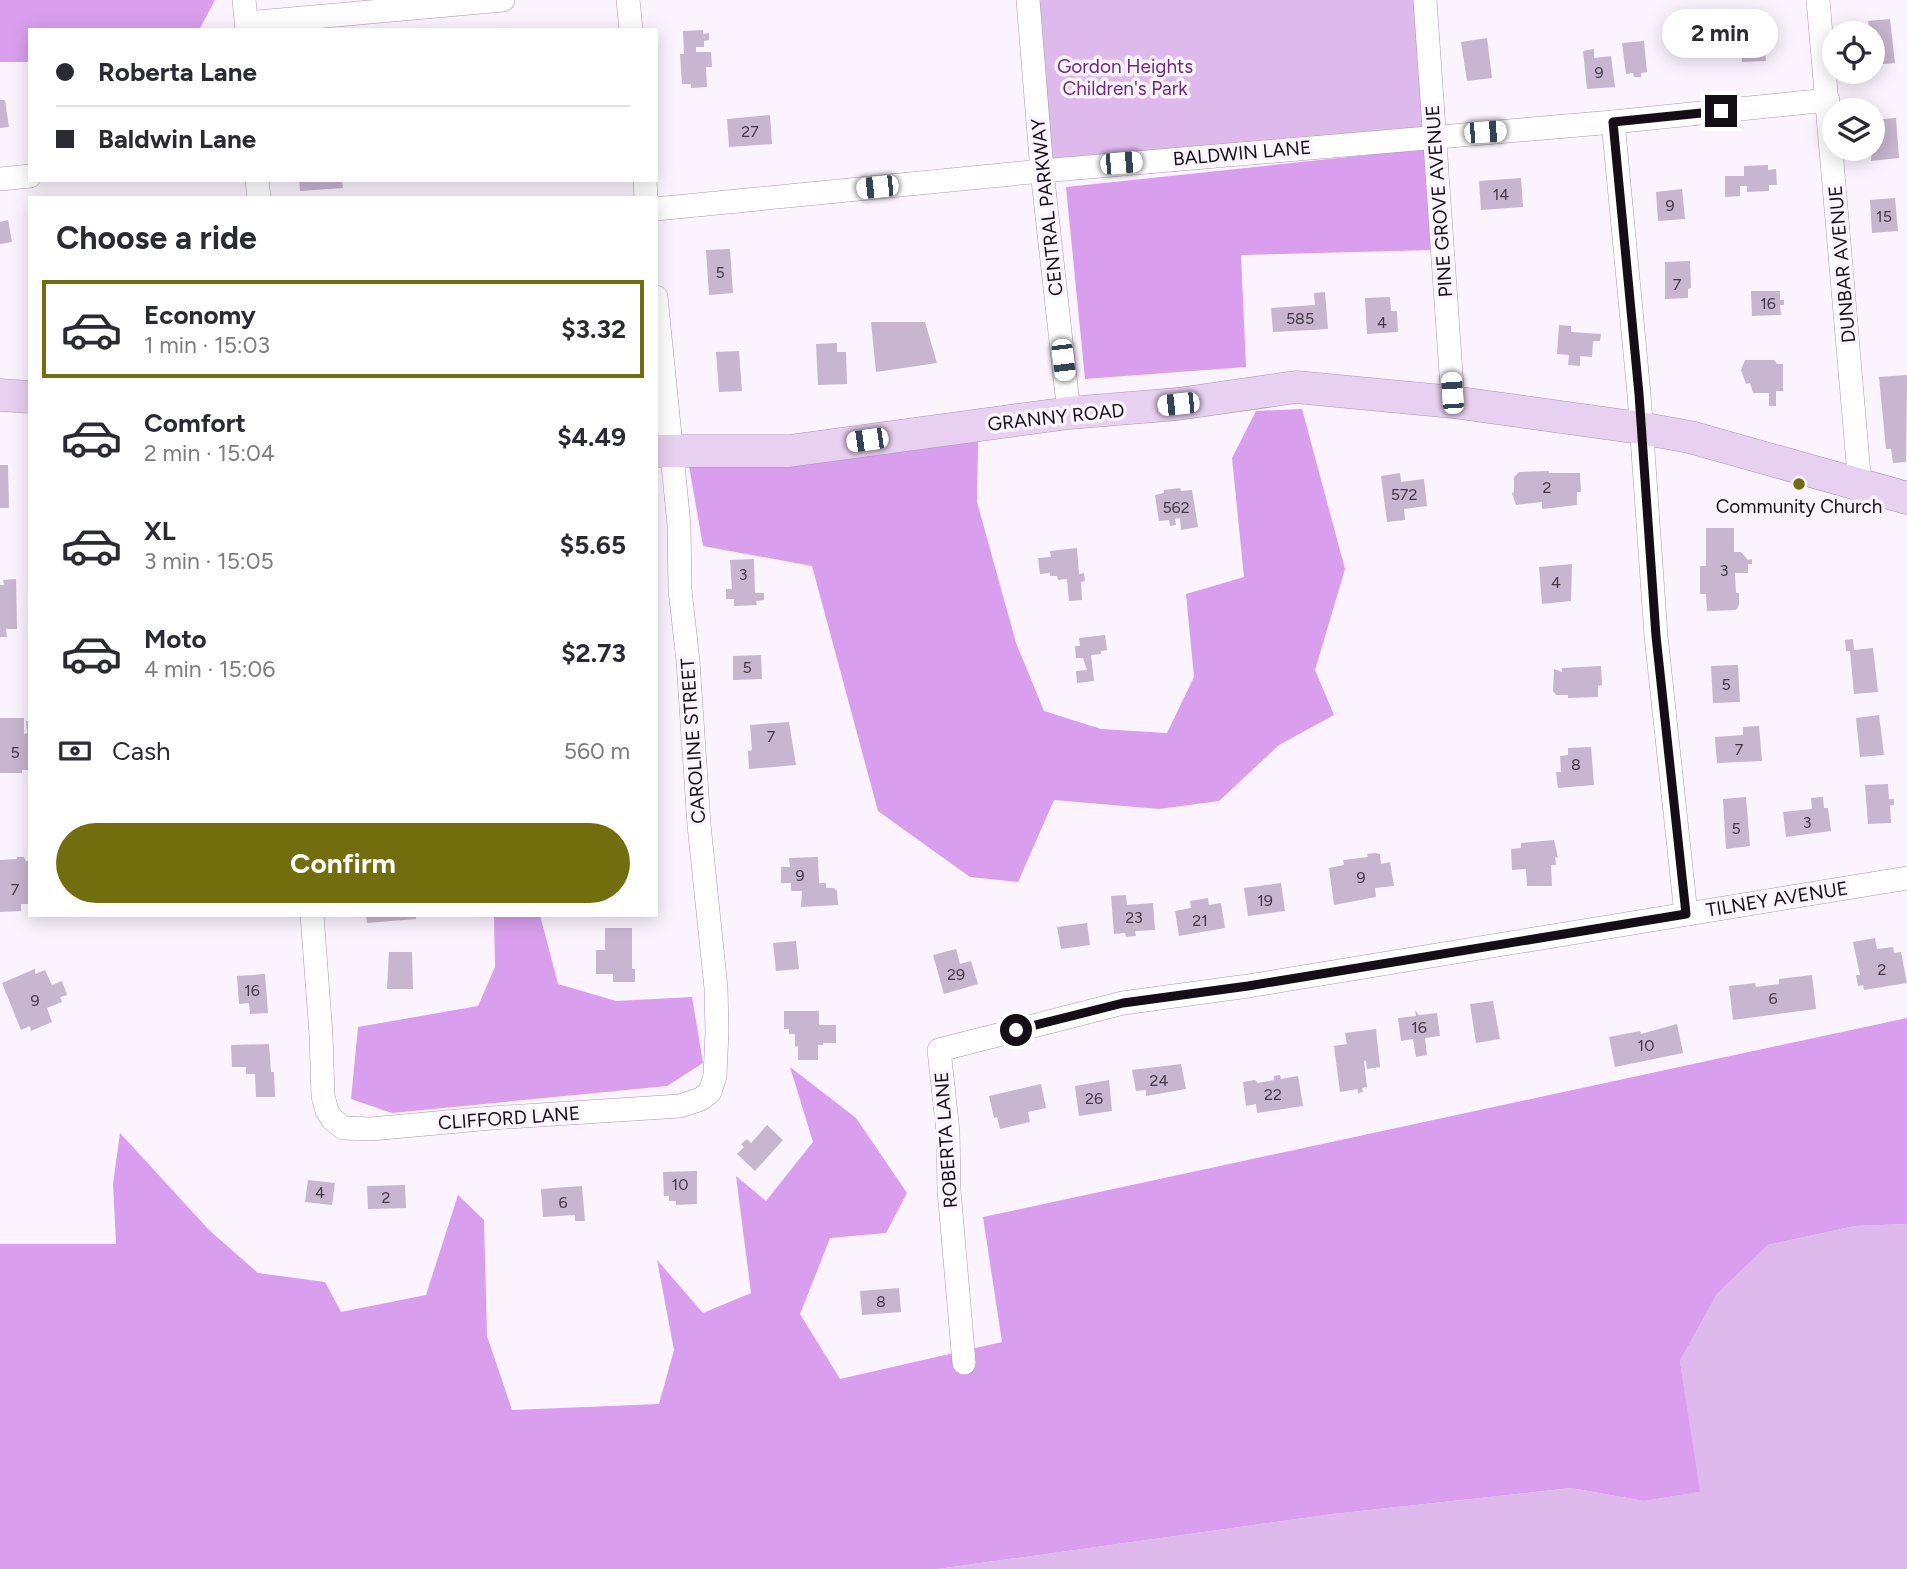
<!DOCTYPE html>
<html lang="en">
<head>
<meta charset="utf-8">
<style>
  body { margin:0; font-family:Figtree,sans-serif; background:#f2f2f3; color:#2b2b33; height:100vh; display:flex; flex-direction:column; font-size:26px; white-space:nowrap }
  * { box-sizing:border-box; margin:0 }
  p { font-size:23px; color:#7c7c81 }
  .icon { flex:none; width:38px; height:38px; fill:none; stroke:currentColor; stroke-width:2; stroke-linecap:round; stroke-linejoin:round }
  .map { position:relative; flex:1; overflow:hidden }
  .side { position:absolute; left:28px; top:196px; width:630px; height:721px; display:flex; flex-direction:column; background:#fff; border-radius:0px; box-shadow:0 4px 18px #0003 }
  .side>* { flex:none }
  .banner { position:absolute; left:28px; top:28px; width:630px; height:154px; border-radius:0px; box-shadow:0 4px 18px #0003; display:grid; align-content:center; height:154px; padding:0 28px; background:#fff }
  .controls { position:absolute; left:1822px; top:21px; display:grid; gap:14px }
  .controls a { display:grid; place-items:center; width:63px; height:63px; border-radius:50%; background:#fff; box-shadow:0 4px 18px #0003; font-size:35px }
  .end { position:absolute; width:32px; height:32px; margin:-16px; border:9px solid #150e17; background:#fff; box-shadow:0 0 0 4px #fff }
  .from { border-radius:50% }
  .bubble { position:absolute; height:49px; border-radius:24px; background:#fff; box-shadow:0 4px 18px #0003; font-size:23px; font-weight:700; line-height:49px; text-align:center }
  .car { position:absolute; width:21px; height:42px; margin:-21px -10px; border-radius:9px; box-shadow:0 0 5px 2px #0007; background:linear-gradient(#fff 24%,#345 0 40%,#fff 0 76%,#345 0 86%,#fff 0) }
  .banner b { display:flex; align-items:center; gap:24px; height:66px; font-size:26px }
  .banner b+b { border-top:2px solid #e1e1e2 }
  .banner i { width:18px; height:18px; background:#2b2b33 }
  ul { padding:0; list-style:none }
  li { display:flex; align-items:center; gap:21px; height:98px; margin:0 14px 10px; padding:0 14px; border:4px solid transparent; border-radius:0px }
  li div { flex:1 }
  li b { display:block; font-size:26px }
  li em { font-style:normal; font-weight:700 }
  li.on { border-color:#726e0d }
  li>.icon { width:63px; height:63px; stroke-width:1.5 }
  h2 { padding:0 28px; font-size:32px; line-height:84px }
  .pay { display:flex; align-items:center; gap:18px; height:77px; padding:0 28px; font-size:26px }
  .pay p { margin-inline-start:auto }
  .button { display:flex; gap:14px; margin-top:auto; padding:14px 28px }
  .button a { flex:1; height:80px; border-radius:42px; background:#726e0d; color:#fff; font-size:28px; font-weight:700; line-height:80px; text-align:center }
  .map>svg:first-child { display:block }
  .green { fill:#deb9ec }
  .forest { fill:#d99fee }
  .building { fill:#c8b5d0 }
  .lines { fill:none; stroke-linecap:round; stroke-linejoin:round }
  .street-casing { stroke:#ab97b2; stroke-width:24 }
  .secondary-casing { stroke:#ab97b2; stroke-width:33 }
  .street { stroke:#fff; stroke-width:23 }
  .secondary { stroke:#e8d0f0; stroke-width:32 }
  .route { stroke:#150e17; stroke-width:9 }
  .poi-dot { fill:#726e0d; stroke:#fbf3fe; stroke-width:2.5 }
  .labels { text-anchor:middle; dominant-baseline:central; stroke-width:7; stroke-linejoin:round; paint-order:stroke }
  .number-label { font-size:16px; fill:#423845 }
  .park-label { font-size:19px; fill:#6c2883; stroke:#fbf3fe }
  .street-label { font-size:19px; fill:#150e17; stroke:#fbf3fe }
  .poi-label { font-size:19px; fill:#150e17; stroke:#fbf3fe }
</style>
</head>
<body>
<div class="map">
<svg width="1907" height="1569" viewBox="0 0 1907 1569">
  <rect width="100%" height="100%" fill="#fbf3fe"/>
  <g class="green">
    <polygon points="1037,0 1415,0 1426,128 1051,160"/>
    <polygon points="1907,1224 1907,1569 938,1569 1333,1514 1571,1488 1644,1501 1699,1492 1680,1361 1717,1294 1768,1245 1855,1226"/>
  </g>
  <g class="forest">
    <polygon points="0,0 215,0 199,30 30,30 30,62 0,62"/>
    <polygon points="1424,149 1433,250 1241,255 1246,367 1085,379 1066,187"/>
    <polygon points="1302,409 1345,569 1315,670 1334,715 1279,745 1219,801 1159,809 1054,800 1018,882 970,877 878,811 812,566 703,546 689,466 978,442 977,502 1016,643 1044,711 1101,729 1167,733 1194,677 1186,594 1244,577 1232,458 1256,411"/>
    <polygon points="494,915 540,915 558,984 616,1001 692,997 703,1063 667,1086 392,1113 351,1099 358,1027 478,1006 495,967"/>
    <polygon points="1907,1018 1907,1224 1855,1226 1768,1245 1717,1294 1680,1361 1700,1492 1644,1501 1571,1488 1333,1514 938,1569 0,1569 0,1244 116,1244 113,1184 120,1133 209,1230 258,1273 325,1282 341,1312 426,1295 458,1195 484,1220 487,1336 512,1410 659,1404 674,1350 657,1260 703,1313 751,1293 736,1176 766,1201 813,1142 790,1067 856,1118 907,1193 886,1233 830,1238 800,1314 840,1379 1002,1342 983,1217"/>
  </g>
  <g class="building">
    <polygon points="1890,19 1895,63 1873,65 1872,33 1870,33 1868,21"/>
    <polygon points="703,30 703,34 709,33 709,40 704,41 704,47 696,47 696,52 711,52 712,67 706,67 707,87 691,88 691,84 682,84 680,54 684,54 683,31"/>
    <polygon points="1764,30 1766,61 1742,62 1740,32"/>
    <polygon points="1487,38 1492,78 1467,81 1461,42"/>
    <polygon points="1644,41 1647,72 1641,73 1641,77 1634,77 1633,73 1626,74 1622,43"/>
    <polygon points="1594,49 1594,58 1611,56 1615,87 1587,89 1583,51"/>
    <polygon points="0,100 5,100 9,127 0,128"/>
    <polygon points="770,115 772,144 729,147 727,119"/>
    <polygon points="1896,118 1899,158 1871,161 1872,120"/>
    <polygon points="1768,165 1768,170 1776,169 1777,185 1769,185 1769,191 1747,192 1747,186 1740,186 1740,196 1725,197 1725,176 1744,176 1744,166"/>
    <polygon points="1521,178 1523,207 1481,210 1479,181"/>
    <polygon points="299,180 342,180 343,188 300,191"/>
    <polygon points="1682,189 1685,219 1658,221 1656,192"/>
    <polygon points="1895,198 1898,231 1872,233 1870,200"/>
    <polygon points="8,220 12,242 0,244 0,222"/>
    <polygon points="730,249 733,293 709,295 706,250"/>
    <polygon points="1690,261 1691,288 1688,289 1688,298 1665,299 1665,262"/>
    <polygon points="1751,291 1780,291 1780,300 1784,300 1784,305 1780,305 1781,315 1752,316"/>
    <polygon points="1325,292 1328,329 1273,332 1271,308 1315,305 1314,293"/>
    <polygon points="1390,297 1391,311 1397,311 1398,332 1367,334 1365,298"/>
    <polygon points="871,322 925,322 937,363 876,372"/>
    <polygon points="1559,325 1571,326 1571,332 1601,334 1600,341 1593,341 1592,357 1580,356 1580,366 1568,365 1569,355 1557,354"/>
    <polygon points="837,343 837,352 846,352 847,384 818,385 816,344"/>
    <polygon points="739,351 742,391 719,392 716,352"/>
    <polygon points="1745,360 1774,360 1777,364 1783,364 1783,391 1776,391 1776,406 1769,406 1769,393 1753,393 1750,383 1746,384 1741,370"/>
    <polygon points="1907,375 1906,462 1893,463 1891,449 1886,449 1879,377"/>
    <polygon points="0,465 8,465 9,508 0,508"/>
    <polygon points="1549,471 1549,473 1580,473 1581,492 1577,492 1577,505 1542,509 1542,502 1516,505 1512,493 1514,492 1514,477 1519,472"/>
    <polygon points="1400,473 1401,482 1424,479 1427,506 1404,509 1405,520 1387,522 1381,476"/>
    <polygon points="1180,488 1181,491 1192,490 1198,527 1181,530 1180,518 1175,519 1176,525 1170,526 1169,520 1159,521 1155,495 1164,493 1164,490"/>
    <polygon points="1706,528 1734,528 1734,552 1741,552 1748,560 1752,559 1752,564 1748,564 1748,573 1735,573 1736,593 1739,593 1739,605 1736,610 1707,611 1706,594 1700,594 1700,566 1706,566"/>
    <polygon points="1077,548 1079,574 1084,573 1085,581 1081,582 1082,600 1069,601 1067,579 1058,580 1057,576 1050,576 1050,573 1040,574 1038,558 1051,557 1050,551"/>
    <polygon points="754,559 755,593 764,593 764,600 756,601 757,605 734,606 734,599 726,599 726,589 732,589 730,560"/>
    <polygon points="1572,564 1571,601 1542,604 1539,567"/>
    <polygon points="16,579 17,629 6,629 7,637 0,637 0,585 4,585 3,580"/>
    <polygon points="1105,635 1107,650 1101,651 1101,654 1091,655 1094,681 1077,683 1076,671 1087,670 1083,658 1076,658 1075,646 1080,646 1079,638"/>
    <polygon points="1853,639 1854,650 1873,648 1878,692 1854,694 1850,651 1846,651 1845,640"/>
    <polygon points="761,655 762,679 733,680 733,656"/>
    <polygon points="1738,665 1740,702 1713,703 1711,666"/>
    <polygon points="1601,666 1602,685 1598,686 1598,697 1568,698 1568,695 1556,695 1553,691 1554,669 1562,672 1562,668"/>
    <polygon points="1879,715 1884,755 1860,757 1856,718"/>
    <polygon points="0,718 24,718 24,734 27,733 26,721 30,721 30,770 22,770 22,773 0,773"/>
    <polygon points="789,722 796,765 749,769 748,751 752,750 750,725"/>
    <polygon points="1759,726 1762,761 1717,763 1715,737 1743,735 1743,727"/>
    <polygon points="1591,747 1594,785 1558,788 1556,772 1561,772 1560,756 1568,755 1568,748"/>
    <polygon points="1888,784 1889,799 1894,799 1894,805 1890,805 1891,823 1868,824 1865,785"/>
    <polygon points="1746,797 1750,846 1726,849 1723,799"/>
    <polygon points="1823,797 1824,808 1828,808 1831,831 1786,837 1783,812 1812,809 1811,798"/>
    <polygon points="1554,840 1558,858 1555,857 1556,865 1551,865 1552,886 1527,886 1526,869 1512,870 1511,849 1521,848 1521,843"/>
    <polygon points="1374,853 1380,854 1381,864 1390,862 1394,886 1375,888 1376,897 1334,905 1329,868 1344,865 1343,860 1368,857 1367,854"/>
    <polygon points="17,857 24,857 26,861 30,861 30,904 21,904 21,911 0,912 0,860 17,859"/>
    <polygon points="818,857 819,883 826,883 826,888 834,888 837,891 838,905 801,907 802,891 791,891 791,883 781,883 781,867 790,867 789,858"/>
    <polygon points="1281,883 1285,911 1248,916 1244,888"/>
    <polygon points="1126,895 1127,905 1153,903 1155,930 1135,931 1136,936 1126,937 1125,933 1114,934 1111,896"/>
    <polygon points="1208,898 1209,905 1221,903 1225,928 1179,936 1175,911 1191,908 1190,901"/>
    <polygon points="366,915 416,915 416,919 367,923"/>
    <polygon points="1087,923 1090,945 1061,949 1057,927"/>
    <polygon points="605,928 632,928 632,969 635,969 635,982 613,982 613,974 596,974 596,950 605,950"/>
    <polygon points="1875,938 1877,949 1893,947 1894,953 1901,952 1907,983 1864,990 1863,985 1858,986 1856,975 1860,975 1853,942"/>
    <polygon points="796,941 799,969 776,971 773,943"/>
    <polygon points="956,949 960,964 971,961 978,984 944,994 933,955"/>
    <polygon points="389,952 412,952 413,989 387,989"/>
    <polygon points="35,969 35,974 45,970 52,985 62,981 67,995 60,997 62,1002 47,1008 52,1022 31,1031 30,1026 21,1030 2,983"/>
    <polygon points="265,974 268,1013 250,1014 249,1003 239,1004 237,976"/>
    <polygon points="1812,975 1816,1009 1733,1020 1729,986 1755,983 1756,987 1779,984 1779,979"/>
    <polygon points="1493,1001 1500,1039 1476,1043 1470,1004"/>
    <polygon points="1415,1010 1419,1015 1437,1013 1440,1036 1425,1038 1427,1055 1416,1057 1413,1039 1401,1041 1398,1018 1416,1016"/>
    <polygon points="784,1011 819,1011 819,1025 836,1025 836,1043 823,1043 823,1045 818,1045 818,1060 798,1060 798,1046 795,1047 795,1034 789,1034 789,1029 784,1029"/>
    <polygon points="1677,1024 1683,1053 1615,1067 1609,1037 1640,1031 1641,1034"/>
    <polygon points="1376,1029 1380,1067 1367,1069 1366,1061 1364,1061 1367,1087 1362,1088 1363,1092 1358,1093 1358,1089 1340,1092 1334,1046 1347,1044 1345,1033"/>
    <polygon points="269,1044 271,1072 274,1072 275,1097 256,1097 255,1074 246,1074 246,1067 232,1067 231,1045"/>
    <polygon points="1181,1064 1186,1089 1146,1096 1146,1090 1136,1091 1132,1070"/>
    <polygon points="1280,1075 1281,1079 1298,1076 1303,1106 1257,1113 1256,1104 1246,1106 1243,1082 1255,1080 1258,1083 1274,1080 1274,1076"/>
    <polygon points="1109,1080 1112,1111 1079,1116 1075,1086"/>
    <polygon points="1041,1084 1046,1108 1028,1112 1030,1122 1000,1129 997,1117 994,1118 989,1096"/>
    <polygon points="767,1125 783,1140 755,1171 737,1154 744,1147 741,1144 747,1139 751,1143"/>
    <polygon points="697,1171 697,1204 676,1205 676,1201 669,1201 669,1196 664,1196 663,1172"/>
    <polygon points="308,1180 335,1183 332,1205 305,1202"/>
    <polygon points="405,1185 406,1208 368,1209 367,1186"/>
    <polygon points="582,1186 585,1221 575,1221 575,1215 543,1217 541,1189"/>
    <polygon points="899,1288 901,1312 862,1315 860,1291"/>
  </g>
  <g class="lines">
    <defs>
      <g id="street">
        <polyline points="244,0 247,30"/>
        <polyline points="628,0 631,30"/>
        <polyline points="1028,0 1042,171 1069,413"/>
        <polyline points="1425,0 1453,402"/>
        <polyline points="1818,0 1860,486"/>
        <polyline points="247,23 503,0"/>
        <polyline points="1613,122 1639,394 1656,636 1686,914"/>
        <polyline points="0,179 30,176"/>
        <polyline points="257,180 259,198"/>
        <polyline points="645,180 646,198"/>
        <polyline points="656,209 1042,171 1613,122 1828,100"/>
        <polyline points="312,915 321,1035 323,1096 327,1111 332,1119 343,1128 371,1129 491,1118 680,1106 701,1099 710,1092 715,1076 717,1032 716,988 699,825 688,661 680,590 679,525 656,297"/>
        <polyline points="964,1363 949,1190 948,1132 939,1050 1123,1003 1248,986 1907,878"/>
      </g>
      <g id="secondary">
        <polyline points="0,395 30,397"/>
        <polyline points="656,451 789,451 1069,413 1178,404 1296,387 1453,402 1640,428 1690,437 1907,498"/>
      </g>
    </defs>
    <use href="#street" class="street-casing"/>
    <use href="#secondary" class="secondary-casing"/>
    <use href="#street" class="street"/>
    <use href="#secondary" class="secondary"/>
  </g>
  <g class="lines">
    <polyline class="route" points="1016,1030 1123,1003 1248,986 1686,914 1656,636 1639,394 1613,122 1721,111"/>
  </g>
  <circle class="poi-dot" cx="1799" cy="484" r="7"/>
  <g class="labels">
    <g class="number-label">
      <text x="1599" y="72">9</text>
      <text x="750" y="131">27</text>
      <text x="1501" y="194">14</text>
      <text x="1670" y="205">9</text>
      <text x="1884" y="216">15</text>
      <text x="720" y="272">5</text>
      <text x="1677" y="284">7</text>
      <text x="1768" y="303">16</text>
      <text x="1300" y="318">585</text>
      <text x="1382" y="322">4</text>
      <text x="1547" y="487">2</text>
      <text x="1404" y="494">572</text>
      <text x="1176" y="507">562</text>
      <text x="1724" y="570">3</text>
      <text x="743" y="574">3</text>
      <text x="1556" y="582">4</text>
      <text x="747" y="667">5</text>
      <text x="1726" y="684">5</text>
      <text x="771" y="736">7</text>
      <text x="1739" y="749">7</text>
      <text x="15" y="752">5</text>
      <text x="1576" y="764">8</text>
      <text x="1807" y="822">3</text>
      <text x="1736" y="828">5</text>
      <text x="800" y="875">9</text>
      <text x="1361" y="877">9</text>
      <text x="15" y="889">7</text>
      <text x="1265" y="900">19</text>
      <text x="1134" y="917">23</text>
      <text x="1200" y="920">21</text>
      <text x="1882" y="969">2</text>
      <text x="956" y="974">29</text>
      <text x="252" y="990">16</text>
      <text x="1773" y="998">6</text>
      <text x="35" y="1000">9</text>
      <text x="1419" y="1027">16</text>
      <text x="1646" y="1045">10</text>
      <text x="1159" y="1080">24</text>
      <text x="1273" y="1094">22</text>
      <text x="1094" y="1098">26</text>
      <text x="680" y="1184">10</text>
      <text x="320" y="1192">4</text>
      <text x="386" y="1197">2</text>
      <text x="563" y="1202">6</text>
      <text x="881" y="1301">8</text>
    </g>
    <g class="park-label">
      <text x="1125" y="66">Gordon Heights<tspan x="1125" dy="22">Children's Park</tspan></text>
    </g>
    <g class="street-label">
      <text transform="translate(1242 153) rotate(-5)">BALDWIN LANE</text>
      <text transform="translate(1439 201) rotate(-94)">PINE GROVE AVENUE</text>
      <text transform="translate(1047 207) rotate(-96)">CENTRAL PARKWAY</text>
      <text transform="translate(1842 264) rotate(-95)">DUNBAR AVENUE</text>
      <text transform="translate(1056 417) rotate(-6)">GRANNY ROAD</text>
      <text transform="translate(693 741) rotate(-94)">CAROLINE STREET</text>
      <text transform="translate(1777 899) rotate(-9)">TILNEY AVENUE</text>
      <text transform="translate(509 1118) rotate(-4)">CLIFFORD LANE</text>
      <text transform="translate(946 1140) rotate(-94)">ROBERTA LANE</text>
    </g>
    <g class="poi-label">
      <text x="1799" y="506">Community Church</text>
    </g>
  </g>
</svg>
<div class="controls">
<a><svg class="icon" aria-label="locate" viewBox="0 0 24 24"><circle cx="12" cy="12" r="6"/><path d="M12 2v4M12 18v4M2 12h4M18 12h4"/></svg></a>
<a><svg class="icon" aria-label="layers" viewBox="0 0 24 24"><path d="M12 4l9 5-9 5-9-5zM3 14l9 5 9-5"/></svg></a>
</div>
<i class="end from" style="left:1016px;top:1030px"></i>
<i class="end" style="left:1721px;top:111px"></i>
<div class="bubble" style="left:1662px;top:9px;width:116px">2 min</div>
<i class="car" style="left:1485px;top:132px;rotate:86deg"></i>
<i class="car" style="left:1121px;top:163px;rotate:85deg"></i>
<i class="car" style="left:877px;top:187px;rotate:264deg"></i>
<i class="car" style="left:1063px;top:360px;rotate:173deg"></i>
<i class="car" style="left:1452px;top:393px;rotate:356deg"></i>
<i class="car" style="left:1178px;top:404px;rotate:264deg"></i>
<i class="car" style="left:867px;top:440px;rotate:262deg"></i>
<div class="banner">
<b><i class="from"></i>Roberta Lane</b>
<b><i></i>Baldwin Lane</b>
</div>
<section class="side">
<h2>Choose a ride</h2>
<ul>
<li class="on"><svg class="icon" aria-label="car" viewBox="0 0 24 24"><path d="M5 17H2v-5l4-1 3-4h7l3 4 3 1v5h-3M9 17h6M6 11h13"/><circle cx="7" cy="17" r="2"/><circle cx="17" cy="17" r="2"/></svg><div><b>Economy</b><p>1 min · 15:03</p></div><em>$3.32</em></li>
<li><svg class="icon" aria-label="car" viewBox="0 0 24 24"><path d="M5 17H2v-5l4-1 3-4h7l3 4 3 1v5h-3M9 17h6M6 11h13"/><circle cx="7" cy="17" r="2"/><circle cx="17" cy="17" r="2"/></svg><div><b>Comfort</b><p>2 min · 15:04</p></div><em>$4.49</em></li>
<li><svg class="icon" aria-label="car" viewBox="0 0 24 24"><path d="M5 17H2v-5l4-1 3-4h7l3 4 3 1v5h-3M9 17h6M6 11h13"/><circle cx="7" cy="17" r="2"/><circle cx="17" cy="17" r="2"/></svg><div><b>XL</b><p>3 min · 15:05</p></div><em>$5.65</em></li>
<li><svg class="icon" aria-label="car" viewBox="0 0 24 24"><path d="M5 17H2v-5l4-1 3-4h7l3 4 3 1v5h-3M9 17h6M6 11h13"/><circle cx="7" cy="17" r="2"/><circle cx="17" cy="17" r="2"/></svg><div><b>Moto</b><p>4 min · 15:06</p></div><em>$2.73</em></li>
</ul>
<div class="pay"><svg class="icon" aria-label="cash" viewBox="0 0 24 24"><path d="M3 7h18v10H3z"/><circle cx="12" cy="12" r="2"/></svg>Cash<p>560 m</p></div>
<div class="button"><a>Confirm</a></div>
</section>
</div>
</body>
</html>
